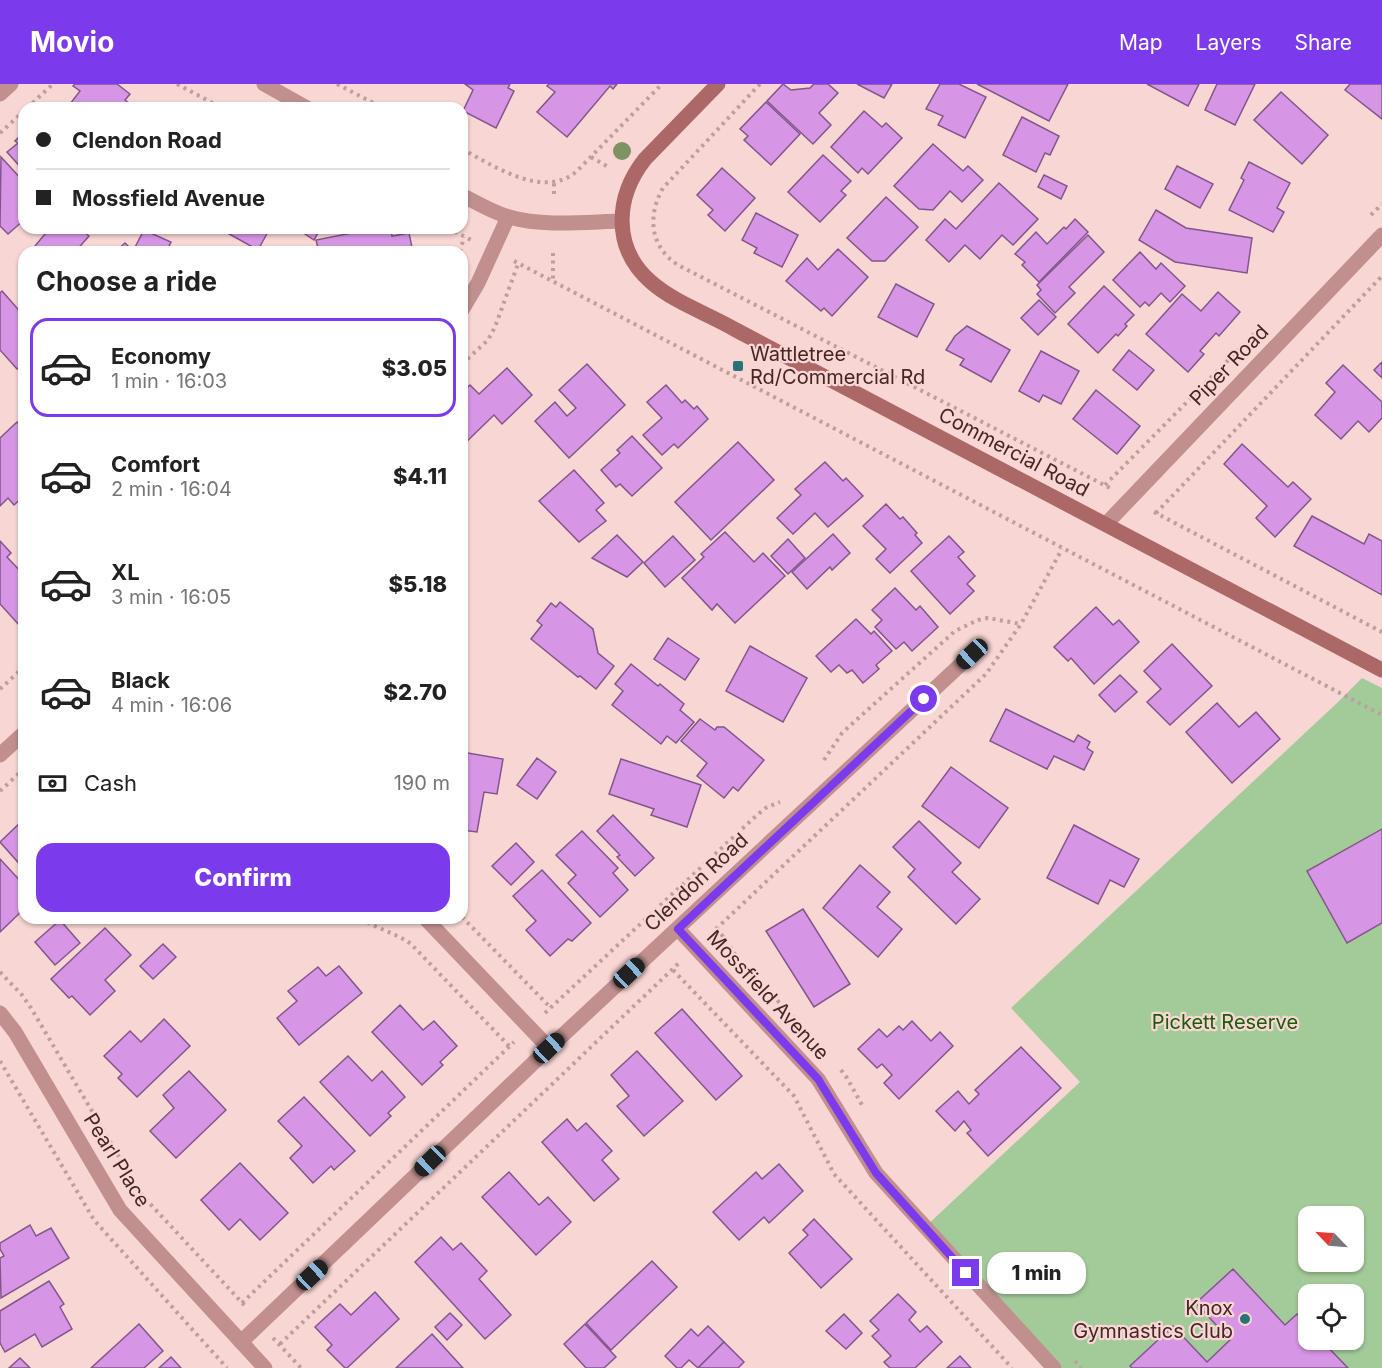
<!DOCTYPE html>
<html lang="en">
<head>
<meta charset="utf-8">
<style>
  body { margin:0; font-family:Inter,sans-serif; background:#f6f6f6; color:#222; height:100vh; display:flex; flex-direction:column; font-size:22px; white-space:nowrap }
  * { box-sizing:border-box; margin:0 }
  p { font-size:20px; color:#767676 }
  .icon { flex:none; width:33px; height:33px; fill:none; stroke:currentColor; stroke-width:2; stroke-linecap:round; stroke-linejoin:round }
  .map { position:relative; flex:1; overflow:hidden }
  .side { position:absolute; left:18px; top:162px; width:450px; height:678px; display:flex; flex-direction:column; background:#fff; border-radius:18px; box-shadow:0 2px 4px #0004 }
  .side>* { flex:none }
  .hud { position:absolute; left:18px; top:18px; width:450px; height:132px; border-radius:18px; box-shadow:0 2px 4px #0004; display:grid; align-content:center; height:132px; padding:0 18px; background:#fff }
  .needle { width:39px; rotate:295deg }
  .fabs { position:absolute; left:1298px; top:1122px; display:grid; gap:12px }
  .fabs a { display:grid; place-items:center; width:66px; height:66px; border-radius:12px; background:#fff; box-shadow:0 2px 4px #0004; font-size:30px }
  .end { position:absolute; width:27px; height:27px; margin:-14px; border:8px solid #7c3aed; background:#fff; box-shadow:0 0 0 3px #fff }
  .from { border-radius:50% }
  .bubble { position:absolute; height:42px; border-radius:18px; background:#fff; box-shadow:0 2px 4px #0004; font-size:20px; font-weight:800; line-height:42px; text-align:center }
  .car { position:absolute; width:18px; height:36px; margin:-18px -9px; border-radius:8px; box-shadow:0 0 4px 2px #0007; background:linear-gradient(#222 24%,#8ab4d8 0 40%,#222 0 76%,#8ab4d8 0 86%,#222 0) }
  .hud b { display:flex; align-items:center; gap:21px; height:57px; font-size:22px }
  .hud b+b { border-top:2px solid #e0e0e0 }
  .hud i { width:15px; height:15px; background:#222 }
  ul { padding:0; list-style:none }
  li { display:flex; align-items:center; gap:18px; height:99px; margin:0 12px 9px; padding:0 6px; border:3px solid transparent; border-radius:18px }
  li div { flex:1 }
  li b { display:block; font-size:22px }
  li em { font-style:normal; font-weight:800 }
  li.active { border-color:#7c3aed }
  li>.icon { width:54px; height:54px; stroke-width:1.5 }
  h2 { padding:0 18px; font-size:27px; line-height:72px }
  .pay { display:flex; align-items:center; gap:15px; height:66px; padding:0 18px; font-size:22px }
  .pay p { margin-inline-start:auto }
  .cta { display:flex; gap:12px; margin-top:auto; padding:12px 18px }
  .cta a { flex:1; height:69px; border-radius:18px; background:#7c3aed; color:#fff; font-size:24px; font-weight:800; line-height:69px; text-align:center }
  header { display:flex; align-items:center; gap:36px; box-sizing:border-box; height:84px; padding:0 30px; background:#7c3aed; color:#fff }
  header strong { font-size:28px }
  nav { display:flex; gap:33px; margin-inline-start:auto; font-size:21px }
  .map>svg:first-child { display:block }
  .green { fill:#a3cb9a; fill-rule:evenodd }
  .building { fill:#d795e5; stroke:#82568b; stroke-width:1.5 }
  .lines { fill:none; stroke-linecap:round; stroke-linejoin:round }
  .path { stroke:#bf9e9d; stroke-width:4; stroke-dasharray:3 4.5; stroke-linecap:butt }
  .minor { stroke:#c08f8e; stroke-width:15 }
  .secondary { stroke:#ac6767; stroke-width:15 }
  .tree { fill:#7e9364 }
  .route { stroke:#7c3aed; stroke-width:8 }
  .poi-dot { fill:#297377; stroke:#f8d6d4; stroke-width:2 }
  .labels { text-anchor:middle; dominant-baseline:central; stroke-width:4.5; stroke-linejoin:round; paint-order:stroke }
  .poi-label { font-size:20px; fill:#452525; stroke:#f8d6d4; text-anchor:start }
  .street-label { font-size:20px; fill:#452525; stroke:#f8d6d4 }
  .park-label { font-size:20px; fill:#1b5c08; stroke:#f8d6d4 }
</style>
</head>
<body>
<header>
<strong>Movio</strong>
<nav><a>Map</a><a>Layers</a><a>Share</a></nav>
</header>
<div class="map">
<svg width="1382" height="1284" viewBox="0 0 1382 1284">
  <rect width="100%" height="100%" fill="#f8d6d4"/>
  <path class="green" d="M1362,594L1382,604V1284H1054L924,1144L1080,998L1011,924L1337,619ZM1308,1132H1353V1178H1308ZM1308,1210H1353V1256H1308Z"/>
  <g class="building">
    <polygon points="75,0 117,0 130,10 125,16 135,24 67,24 80,7 73,2"/>
    <polygon points="465,0 510,0 508,4 514,7 496,44 463,27 473,6"/>
    <polygon points="549,0 617,0 613,5 610,2 567,53 537,28 555,8 547,2"/>
    <polygon points="783,0 791,6 810,4 814,0 828,0 838,9 819,29 831,41 813,60 767,17"/>
    <polygon points="857,0 892,0 884,14"/>
    <polygon points="940,0 959,0 986,13 965,54 938,41 943,32 926,25"/>
    <polygon points="977,0 1068,0 1049,37"/>
    <polygon points="1147,0 1199,0 1188,22"/>
    <polygon points="1217,0 1255,0 1235,41 1205,26"/>
    <polygon points="1350,0 1382,0 1382,35 1345,6"/>
    <polygon points="1281,8 1328,51 1302,80 1254,36"/>
    <polygon points="766,18 800,50 771,81 744,56 748,52 740,45"/>
    <polygon points="864,27 882,43 886,39 902,54 868,90 862,84 858,89 831,63"/>
    <polygon points="1022,33 1059,52 1050,71 1045,69 1036,88 1003,71"/>
    <polygon points="24,48 24,87 7,68 18,59 15,57"/>
    <polygon points="933,60 963,87 968,82 983,96 962,118 950,107 933,126 919,125 894,102"/>
    <polygon points="823,71 851,97 841,107 846,111 820,138 788,108"/>
    <polygon points="1,73 24,98 24,136 8,150 0,142"/>
    <polygon points="1249,78 1290,99 1277,124 1284,128 1273,148 1229,126 1244,96 1241,94"/>
    <polygon points="1177,82 1213,100 1200,124 1165,105"/>
    <polygon points="722,84 755,114 725,147 708,131 713,126 697,111"/>
    <polygon points="1044,91 1067,102 1061,115 1038,103"/>
    <polygon points="999,99 1038,135 1013,161 1002,151 980,175 965,161 949,178 926,156 945,135 956,145"/>
    <polygon points="886,113 918,143 885,177 872,177 847,154"/>
    <polygon points="1156,126 1186,144 1252,154 1247,189 1175,178 1139,156"/>
    <polygon points="756,129 798,151 782,183 754,169 757,164 742,156"/>
    <polygon points="1075,135 1088,148 1039,198 1022,181 1025,178 1015,170 1036,148 1047,160 1064,143 1066,145"/>
    <polygon points="50,144 79,144 89,152 75,168 30,168"/>
    <polygon points="224,144 270,144 258,166 222,146"/>
    <polygon points="296,144 321,144 314,156"/>
    <polygon points="377,144 391,144 392,152 409,149 413,168 319,168 316,156"/>
    <polygon points="144,146 171,158 166,168 115,168 125,159 133,167"/>
    <polygon points="1088,151 1104,168 1069,203 1075,209 1055,229 1037,210 1041,206 1037,201"/>
    <polygon points="838,165 868,193 832,232 824,224 821,227 786,197 807,174 818,186"/>
    <polygon points="1140,168 1156,185 1161,179 1185,202 1170,218 1161,209 1149,222 1145,218 1140,223 1113,196"/>
    <polygon points="896,200 934,220 917,253 878,233"/>
    <polygon points="1104,202 1134,231 1125,240 1127,242 1118,252 1116,250 1098,269 1068,240"/>
    <polygon points="2,207 24,232 24,279 17,285 0,266 0,209"/>
    <polygon points="1218,208 1240,228 1219,252 1216,249 1200,267 1204,270 1188,288 1146,250 1182,210 1201,227"/>
    <polygon points="1039,216 1056,233 1038,251 1021,234"/>
    <polygon points="967,242 1010,266 991,298 960,281 964,275 946,266 955,252"/>
    <polygon points="1129,266 1154,286 1137,306 1113,286"/>
    <polygon points="1041,267 1079,287 1061,320 1043,311 1039,318 1019,307"/>
    <polygon points="1382,278 1382,294 1374,286"/>
    <polygon points="587,280 625,321 569,374 535,337 555,318 567,332 576,324 559,306"/>
    <polygon points="1343,281 1382,318 1382,334 1369,348 1358,337 1341,355 1315,331 1335,308 1326,299"/>
    <polygon points="507,284 532,311 502,340 494,331 462,362 462,308 470,301 479,310"/>
    <polygon points="666,301 682,319 685,316 694,325 697,322 708,335 678,364 674,360 662,371 643,351 662,334 647,318"/>
    <polygon points="1096,306 1140,342 1117,370 1073,335"/>
    <polygon points="17,338 24,345 24,412 14,421 8,414 0,422 0,354"/>
    <polygon points="632,352 662,384 632,412 620,400 616,403 601,386 620,369 617,366"/>
    <polygon points="738,358 774,396 711,456 675,418"/>
    <polygon points="1242,360 1288,403 1293,398 1311,415 1275,453 1256,434 1267,422 1224,380"/>
    <polygon points="825,378 843,397 846,394 863,412 828,443 815,429 793,450 777,434 801,411 795,405"/>
    <polygon points="574,386 604,419 596,426 606,437 579,458 539,417"/>
    <polygon points="886,420 900,435 903,433 917,449 915,451 922,459 890,489 876,475 886,465 863,442"/>
    <polygon points="1312,432 1364,460 1369,450 1382,457 1382,511 1294,462"/>
    <polygon points="725,448 754,478 763,469 785,492 735,539 717,520 712,526 682,494 704,473 701,470"/>
    <polygon points="833,450 850,469 832,486 830,483 807,505 792,488"/>
    <polygon points="617,451 643,478 627,493 592,474"/>
    <polygon points="673,452 695,476 665,503 644,479"/>
    <polygon points="949,452 964,468 958,473 975,492 967,500 974,507 950,530 911,487"/>
    <polygon points="788,455 805,474 788,490 771,472"/>
    <polygon points="0,457 11,469 7,473 24,491 24,539 20,542 0,520"/>
    <polygon points="895,504 916,526 920,522 938,543 912,567 904,558 896,565 875,543 882,536 872,526"/>
    <polygon points="560,518 593,545 598,569 614,582 596,605 580,592 578,593 531,555 542,541 537,537 551,519 556,523"/>
    <polygon points="1096,523 1113,541 1119,536 1139,558 1094,600 1071,574 1068,577 1054,563"/>
    <polygon points="856,535 871,550 874,547 892,567 876,581 879,585 863,599 852,586 847,589 839,581 831,588 816,572"/>
    <polygon points="668,554 699,575 685,596 654,575"/>
    <polygon points="1172,560 1212,602 1170,641 1147,618 1161,605 1144,587"/>
    <polygon points="750,562 807,594 783,638 726,607"/>
    <polygon points="631,580 658,602 660,600 684,620 680,626 694,638 676,659 667,652 661,660 612,621 623,607 615,600"/>
    <polygon points="1120,591 1137,608 1115,628 1099,611"/>
    <polygon points="1217,619 1239,643 1256,628 1280,655 1232,699 1186,648"/>
    <polygon points="1006,625 1074,658 1078,651 1090,658 1087,664 1093,668 1084,686 1054,672 1047,685 990,657"/>
    <polygon points="700,635 715,646 717,643 724,643 764,676 738,707 733,703 724,714 697,692 707,679 681,657"/>
    <polygon points="462,668 503,675 497,710 484,708 477,748 462,746"/>
    <polygon points="537,674 556,688 537,715 517,701"/>
    <polygon points="621,675 701,701 687,743 651,731 654,725 609,710"/>
    <polygon points="951,683 1008,724 979,764 922,722"/>
    <polygon points="613,731 654,774 635,792 617,773 620,771 597,747"/>
    <polygon points="24,735 24,785 0,758"/>
    <polygon points="919,737 961,779 952,788 980,815 956,840 908,793 915,785 893,763"/>
    <polygon points="1074,741 1139,775 1124,803 1110,796 1098,820 1047,794"/>
    <polygon points="1382,745 1382,839 1347,859 1307,787"/>
    <polygon points="582,747 618,784 613,789 628,806 600,833 568,799 576,791 556,771"/>
    <polygon points="516,759 534,778 511,801 492,782"/>
    <polygon points="0,775 24,801 24,825 0,848"/>
    <polygon points="860,781 890,808 877,823 902,845 878,873 823,824"/>
    <polygon points="542,786 591,839 572,857 568,855 550,872 526,846 536,837 513,812"/>
    <polygon points="803,825 850,900 814,923 766,847"/>
    <polygon points="60,836 80,859 55,881 35,858"/>
    <polygon points="105,844 131,871 105,896 115,907 90,931 72,912 69,914 51,895"/>
    <polygon points="163,860 176,873 153,895 140,882"/>
    <polygon points="339,882 362,909 299,961 277,934 297,917 288,907 318,883 326,892"/>
    <polygon points="400,921 423,946 434,937 457,962 440,978 443,981 422,1001 372,948"/>
    <polygon points="682,925 742,992 716,1016 655,949"/>
    <polygon points="164,935 190,962 137,1013 118,994 122,990 104,972 130,947 141,958"/>
    <polygon points="912,937 931,957 940,948 953,962 899,1015 884,999 892,991 882,980 877,984 858,965 879,945 887,953 899,942 903,946"/>
    <polygon points="1021,963 1061,1004 988,1072 967,1049 971,1046 964,1037 955,1047 936,1027 958,1007 969,1020 979,1010 975,1006"/>
    <polygon points="637,967 683,1017 644,1052 617,1022 629,1012 611,991"/>
    <polygon points="348,972 372,997 382,987 405,1013 388,1029 391,1032 370,1052 320,998"/>
    <polygon points="189,987 226,1026 176,1074 150,1047 174,1024 163,1011"/>
    <polygon points="304,1013 355,1067 334,1086 331,1082 313,1099 290,1074 302,1062 278,1037"/>
    <polygon points="567,1035 577,1047 586,1039 612,1067 602,1076 619,1095 594,1117 542,1058"/>
    <polygon points="240,1079 288,1129 260,1156 240,1135 229,1146 201,1116"/>
    <polygon points="779,1080 803,1107 769,1139 764,1133 739,1156 713,1128 756,1088 762,1095"/>
    <polygon points="509,1088 539,1121 548,1113 571,1138 536,1171 482,1113"/>
    <polygon points="814,1135 852,1175 821,1204 789,1169 808,1151 803,1146"/>
    <polygon points="30,1141 36,1152 51,1144 69,1174 1,1214 0,1174 4,1172 0,1165 0,1159"/>
    <polygon points="441,1153 453,1166 461,1159 487,1187 479,1195 511,1231 485,1255 415,1178"/>
    <polygon points="652,1177 677,1203 611,1266 586,1239"/>
    <polygon points="1233,1185 1285,1241 1297,1230 1308,1242 1308,1256 1321,1256 1348,1284 1132,1284 1130,1282 1173,1242 1207,1278 1230,1256 1196,1219"/>
    <polygon points="49,1197 64,1220 60,1223 72,1245 42,1263 35,1250 5,1268 0,1259 0,1227"/>
    <polygon points="375,1208 399,1235 347,1284 345,1284 327,1266 332,1261 315,1243 340,1220 351,1231"/>
    <polygon points="898,1210 916,1228 909,1236 920,1248 927,1242 942,1258 915,1284 890,1284 884,1278 891,1272 872,1252 879,1246 870,1237"/>
    <polygon points="450,1229 462,1241 447,1256 435,1243"/>
    <polygon points="844,1230 862,1249 846,1265 826,1247"/>
    <polygon points="139,1240 163,1267 144,1284 91,1284"/>
    <polygon points="585,1240 616,1273 604,1284 586,1284 564,1260"/>
    <polygon points="708,1242 724,1258 698,1284 689,1276 681,1284 677,1284 665,1272 691,1245 698,1252"/>
    <polygon points="432,1250 463,1284 396,1284"/>
    <polygon points="724,1258 744,1278 738,1284 698,1284"/>
    <polygon points="960,1272 971,1284 947,1284"/>
    <polygon points="171,1273 181,1284 159,1284"/>
    <polygon points="20,1274 30,1284 9,1284"/>
  </g>
  <g class="lines">
    <g class="path">
      <polyline points="177,0 222,24"/>
      <polyline points="337,0 383,24"/>
      <path d="M760,0L663,104C647,132 650,163 678,181L1112,405"/>
      <polyline points="27,24 53,0"/>
      <polyline points="0,49 24,27"/>
      <path d="M462,65C494,82 544,116 577,87L662,0"/>
      <polyline points="591,73 610,84"/>
      <polyline points="554,110 554,99"/>
      <polyline points="1371,131 1382,120"/>
      <polyline points="448,144 473,157"/>
      <polyline points="460,168 464,153"/>
      <polyline points="553,169 553,199"/>
      <polyline points="514,177 1382,631"/>
      <polyline points="462,280 488,256 495,243 518,180"/>
      <polyline points="1105,401 1254,250"/>
      <polyline points="1154,428 1382,548"/>
      <polyline points="1156,429 1382,192"/>
      <polyline points="0,605 24,583"/>
      <polyline points="824,676 842,649 955,547 978,536 988,534 1021,540"/>
      <polyline points="0,707 24,685"/>
      <polyline points="462,833 551,924"/>
      <path d="M361,834C377,845 396,849 411,860L510,963"/>
      <polyline points="717,844 739,876"/>
      <polyline points="716,845 986,590 1021,540 1062,465"/>
      <polyline points="673,886 794,1012 834,1090 1012,1284"/>
      <polyline points="0,888 22,911 31,924 141,1110 246,1223"/>
      <polyline points="772,911 800,940"/>
      <polyline points="545,929 757,731 767,723 780,718"/>
      <polyline points="0,977 94,1136 227,1284"/>
      <polyline points="841,986 847,994 862,1021"/>
      <polyline points="242,1219 514,958"/>
      <polyline points="273,1254 301,1284"/>
      <polyline points="280,1260 680,878"/>
      <polyline points="1075,1277 1081,1284"/>
    </g>
    <g class="minor">
      <polyline points="264,0 307,24"/>
      <polyline points="0,10 11,0"/>
      <path d="M462,111C477,119 492,128 509,133C544,143 585,138 621,137"/>
      <polyline points="462,226 478,199 508,133"/>
      <polyline points="1106,440 1382,151"/>
      <polyline points="0,671 24,649"/>
      <polyline points="425,834 549,964"/>
      <polyline points="678,845 818,995 876,1089 1054,1284"/>
      <polyline points="0,929 15,948 120,1126 265,1284"/>
      <polyline points="241,1258 549,964 972,570"/>
    </g>
    <path class="secondary" d="M718,0L645,75C615,113 612,164 651,198C675,219 709,230 736,246L1382,586"/>
  </g>
  <circle class="tree" cx="622" cy="67" r="9"/>
  <g class="lines">
    <polyline class="route" points="924,615 678,845 818,995 876,1089 966,1189"/>
  </g>
  <g class="poi-dot">
    <rect x="732" y="276" width="12" height="12" rx="3"/>
    <circle cx="1245" cy="1235" r="6"/>
  </g>
  <g class="labels">
    <g class="poi-label">
      <text x="750" y="270">Wattletree<tspan x="750" dy="23">Rd/Commercial Rd</tspan></text>
      <text x="1233" y="1224" text-anchor="end">Knox<tspan x="1233" dy="23">Gymnastics Club</tspan></text>
    </g>
    <g class="street-label">
      <text transform="translate(1229 281) rotate(-46)">Piper Road</text>
      <text transform="translate(1014 368) rotate(28)">Commercial Road</text>
      <text transform="translate(696 798) rotate(-43)">Clendon Road</text>
      <text transform="translate(768 911) rotate(47)">Mossfield Avenue</text>
      <text transform="translate(117 1076) rotate(58)">Pearl Place</text>
    </g>
    <g class="park-label">
      <text x="1225" y="938">Pickett Reserve</text>
    </g>
  </g>
</svg>
<div class="fabs">
<a><svg class="needle" viewBox="-14 -14 28 28"><path d="M0-13l5 13h-10z" fill="#e53935"/><path d="M0 13l5-13h-10z" fill="#767676"/></svg></a>
<a><svg class="icon" aria-label="locate" viewBox="0 0 24 24"><circle cx="12" cy="12" r="6"/><path d="M12 2v4M12 18v4M2 12h4M18 12h4"/></svg></a>
</div>
<i class="end from" style="left:924px;top:615px"></i>
<i class="end" style="left:966px;top:1189px"></i>
<div class="bubble" style="left:987px;top:1168px;width:99px">1 min</div>
<i class="car" style="left:972px;top:570px;rotate:227deg"></i>
<i class="car" style="left:629px;top:889px;rotate:47deg"></i>
<i class="car" style="left:549px;top:964px;rotate:47deg"></i>
<i class="car" style="left:430px;top:1077px;rotate:226deg"></i>
<i class="car" style="left:312px;top:1191px;rotate:47deg"></i>
<div class="hud">
<b><i class="from"></i>Clendon Road</b>
<b><i></i>Mossfield Avenue</b>
</div>
<section class="side">
<h2>Choose a ride</h2>
<ul>
<li class="active"><svg class="icon" aria-label="car" viewBox="0 0 24 24"><path d="M5 17H2v-5l4-1 3-4h7l3 4 3 1v5h-3M9 17h6M6 11h13"/><circle cx="7" cy="17" r="2"/><circle cx="17" cy="17" r="2"/></svg><div><b>Economy</b><p>1 min · 16:03</p></div><em>$3.05</em></li>
<li><svg class="icon" aria-label="car" viewBox="0 0 24 24"><path d="M5 17H2v-5l4-1 3-4h7l3 4 3 1v5h-3M9 17h6M6 11h13"/><circle cx="7" cy="17" r="2"/><circle cx="17" cy="17" r="2"/></svg><div><b>Comfort</b><p>2 min · 16:04</p></div><em>$4.11</em></li>
<li><svg class="icon" aria-label="car" viewBox="0 0 24 24"><path d="M5 17H2v-5l4-1 3-4h7l3 4 3 1v5h-3M9 17h6M6 11h13"/><circle cx="7" cy="17" r="2"/><circle cx="17" cy="17" r="2"/></svg><div><b>XL</b><p>3 min · 16:05</p></div><em>$5.18</em></li>
<li><svg class="icon" aria-label="car" viewBox="0 0 24 24"><path d="M5 17H2v-5l4-1 3-4h7l3 4 3 1v5h-3M9 17h6M6 11h13"/><circle cx="7" cy="17" r="2"/><circle cx="17" cy="17" r="2"/></svg><div><b>Black</b><p>4 min · 16:06</p></div><em>$2.70</em></li>
</ul>
<div class="pay"><svg class="icon" aria-label="cash" viewBox="0 0 24 24"><path d="M3 7h18v10H3z"/><circle cx="12" cy="12" r="2"/></svg>Cash<p>190 m</p></div>
<div class="cta"><a>Confirm</a></div>
</section>
</div>
</body>
</html>
